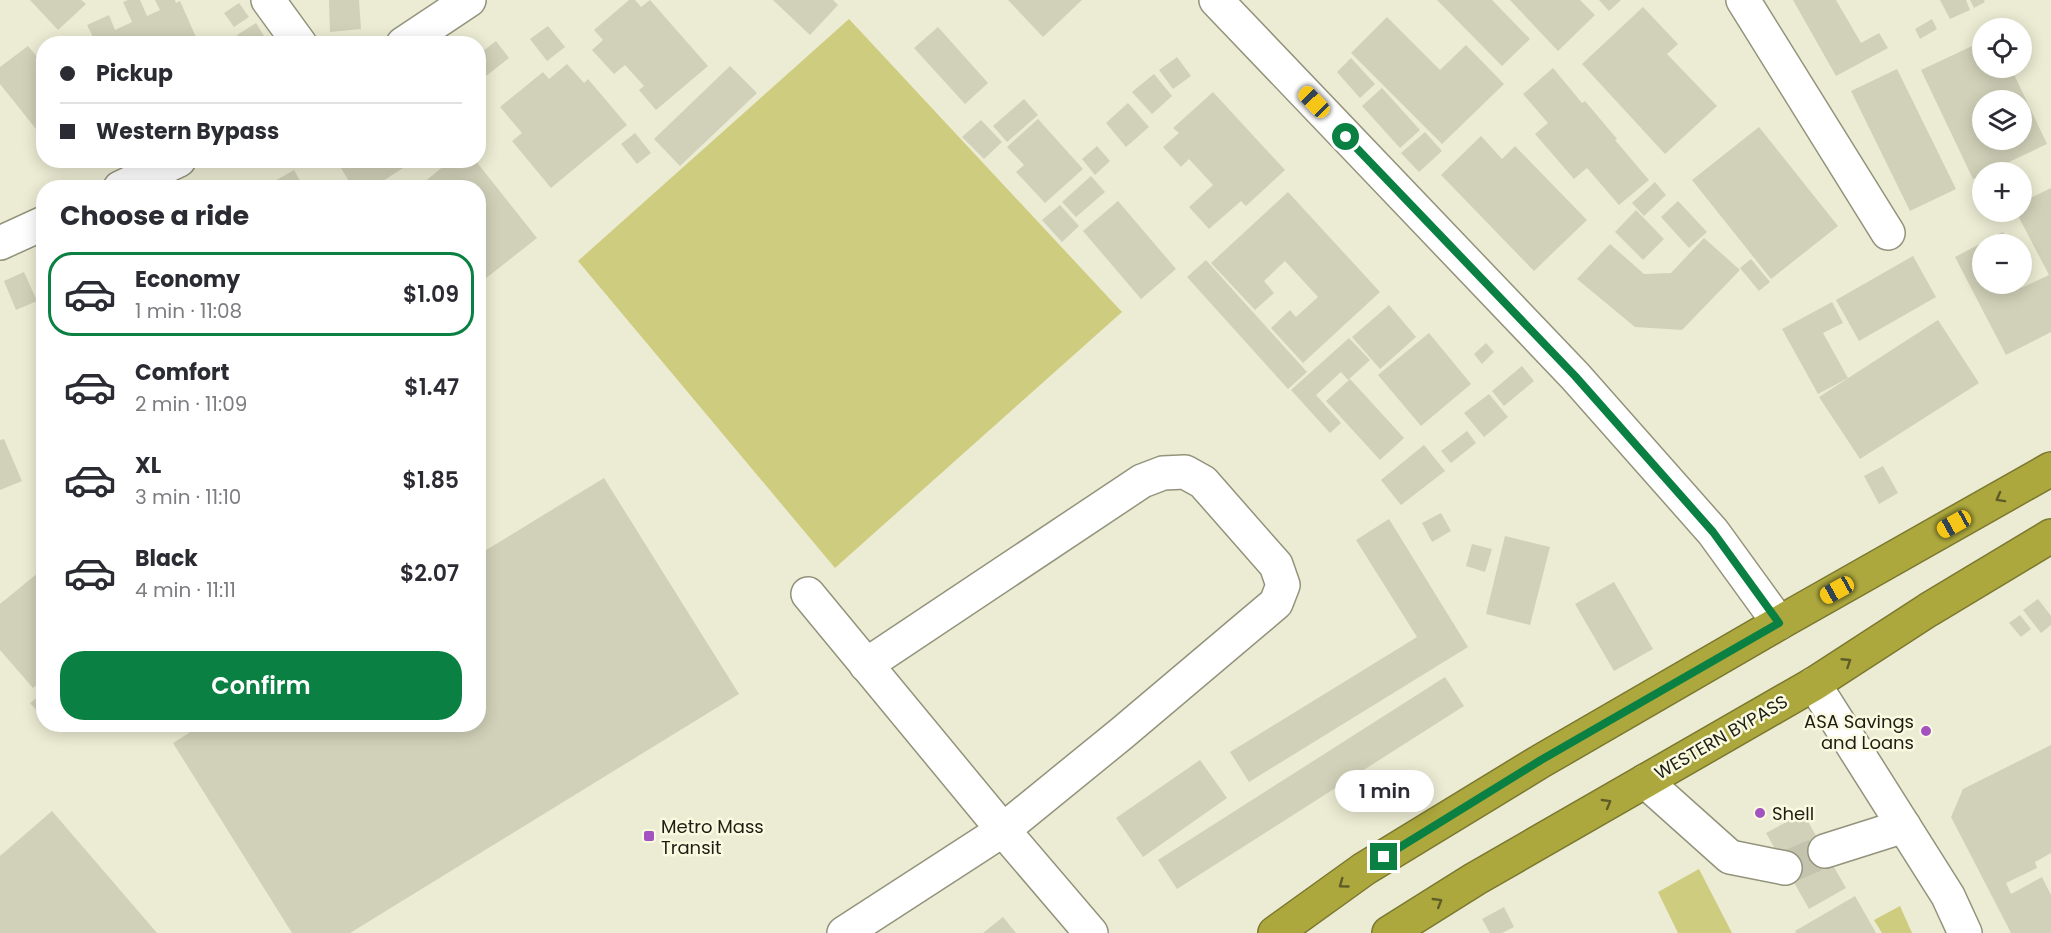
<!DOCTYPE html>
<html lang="en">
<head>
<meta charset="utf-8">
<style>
  body { margin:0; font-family:Poppins,sans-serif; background:#f7f7f7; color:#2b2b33; height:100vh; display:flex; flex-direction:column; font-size:22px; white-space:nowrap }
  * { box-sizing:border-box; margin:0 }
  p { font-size:20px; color:#7c7c81 }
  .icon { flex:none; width:33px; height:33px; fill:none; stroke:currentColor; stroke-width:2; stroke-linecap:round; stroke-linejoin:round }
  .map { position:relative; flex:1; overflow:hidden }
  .side { position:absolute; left:36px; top:180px; width:450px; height:552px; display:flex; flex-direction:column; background:#fff; border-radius:24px; box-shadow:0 3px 15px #0003 }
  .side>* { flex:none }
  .top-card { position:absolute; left:36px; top:36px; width:450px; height:132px; border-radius:24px; box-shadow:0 3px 15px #0003; display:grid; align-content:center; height:132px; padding:0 24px; background:#fff }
  .tools { position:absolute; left:1972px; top:18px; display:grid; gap:12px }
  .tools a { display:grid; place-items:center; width:60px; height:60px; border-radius:50%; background:#fff; box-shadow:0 3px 15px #0003; font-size:30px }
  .end { position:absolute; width:27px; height:27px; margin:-14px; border:8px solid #0b8043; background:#fff; box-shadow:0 0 0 3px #fff }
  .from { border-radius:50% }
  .bubble { position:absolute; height:42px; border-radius:21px; background:#fff; box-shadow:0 3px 15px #0003; font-size:20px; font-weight:600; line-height:42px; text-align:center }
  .car { position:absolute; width:18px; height:36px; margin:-18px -9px; border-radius:8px; box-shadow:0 0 4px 2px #0007; background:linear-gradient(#f5c518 24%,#345 0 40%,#f5c518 0 76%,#345 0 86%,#f5c518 0) }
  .top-card b { display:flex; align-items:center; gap:21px; height:57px; font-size:22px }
  .top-card b+b { border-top:2px solid #e1e1e2 }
  .top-card i { width:15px; height:15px; background:#2b2b33 }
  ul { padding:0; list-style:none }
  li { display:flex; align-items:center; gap:18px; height:84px; margin:0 12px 9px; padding:0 12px; border:3px solid transparent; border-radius:24px }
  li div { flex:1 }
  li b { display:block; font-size:22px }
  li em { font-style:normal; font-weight:600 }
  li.selected { border-color:#0b8043 }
  li>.icon { width:54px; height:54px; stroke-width:1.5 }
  h2 { padding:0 24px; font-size:27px; line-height:72px }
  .button { display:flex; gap:12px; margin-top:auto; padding:12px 24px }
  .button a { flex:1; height:69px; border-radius:24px; background:#0b8043; color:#fff; font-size:24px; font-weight:600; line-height:69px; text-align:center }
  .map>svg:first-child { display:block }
  .green { fill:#cecc7f }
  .building { fill:#d1d1b9; fill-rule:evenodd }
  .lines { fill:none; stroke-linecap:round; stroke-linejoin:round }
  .minor-tunnel { stroke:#c3c3ae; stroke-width:33; stroke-dasharray:33 16; stroke-linecap:butt }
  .minor-casing { stroke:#93937c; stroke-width:36 }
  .highway-casing { stroke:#7b782f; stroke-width:36 }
  .minor { stroke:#fff; stroke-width:33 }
  .highway { stroke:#ada83d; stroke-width:33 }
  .oneway { stroke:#5e5c27 }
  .route { stroke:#0b8043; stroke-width:8 }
  .poi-dot { fill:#a552c1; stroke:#fafae1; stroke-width:2 }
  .labels { text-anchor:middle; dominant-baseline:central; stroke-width:5; stroke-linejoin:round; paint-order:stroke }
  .poi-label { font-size:18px; fill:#1e1e15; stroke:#fafae1; text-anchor:start }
  .street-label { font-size:18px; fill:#1e1e15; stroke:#fafae1 }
</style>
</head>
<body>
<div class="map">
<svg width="2051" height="933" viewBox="0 0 2051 933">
  <rect width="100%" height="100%" fill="#ececd4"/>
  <g class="green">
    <polygon points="849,19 1122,312 835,568 578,261"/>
    <polygon points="1699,869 1732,933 1678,933 1658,892"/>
    <polygon points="1900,906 1912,933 1882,933 1874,920"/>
  </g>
  <g class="building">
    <polygon points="30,0 81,0 86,4 58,30"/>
    <polygon points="128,0 140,0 147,16 160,10 155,0 175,0 176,3 180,1 199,44 89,44 89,41 94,39 87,25 109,15 115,30 132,22 123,2"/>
    <polygon points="329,0 359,0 361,29 330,32"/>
    <polygon points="629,0 635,0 641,7 650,0 708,66 656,110 639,90 644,86 625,65 614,74 592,50 603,40 594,30"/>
    <polygon points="773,0 833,0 838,5 810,35"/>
    <polygon points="1008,0 1082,0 1043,37"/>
    <polygon points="1437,0 1492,0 1530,39 1502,66"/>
    <polygon points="1510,0 1580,0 1595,15 1558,51"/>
    <polygon points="1599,0 1621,0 1609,11"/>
    <polygon points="1793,0 1836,0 1861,43 1879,33 1888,48 1836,76"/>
    <polygon points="1940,0 1966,0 1970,10 1950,19"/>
    <polygon points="1970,0 1984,0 1985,2 1974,8"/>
    <polygon points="239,3 249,17 234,27 224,13"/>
    <polygon points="1643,7 1678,44 1667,54 1717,106 1665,154 1582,64"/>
    <polygon points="1387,17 1440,70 1466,45 1504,84 1442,144 1351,53"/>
    <polygon points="1932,19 1937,29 1920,39 1915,29"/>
    <polygon points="256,23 269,44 243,44 237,35"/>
    <polygon points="548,26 565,47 547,61 530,39"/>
    <polygon points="938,27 988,83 965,104 914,48"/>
    <polygon points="496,41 509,58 486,76 478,66 478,55"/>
    <path d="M1983,41V68H2011L2047,144L1973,179L1921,70ZM1983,100H2022V140H1983Z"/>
    <polygon points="28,46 44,65 44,139 0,84 0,67"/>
    <polygon points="1177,57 1191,76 1173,89 1159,70"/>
    <polygon points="1351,58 1375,84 1360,98 1337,72"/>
    <polygon points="567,64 584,83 588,79 627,125 551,188 512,141 522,133 500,107 543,72 549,79"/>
    <polygon points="730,66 757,93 680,166 654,139"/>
    <polygon points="1553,68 1582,103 1585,101 1617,139 1615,140 1649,180 1619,205 1587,168 1574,179 1535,134 1548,123 1523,94"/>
    <polygon points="1897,69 1956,189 1910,211 1851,91"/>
    <polygon points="1154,74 1172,96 1152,114 1132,92"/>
    <polygon points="1382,88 1420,130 1400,148 1362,106"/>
    <polygon points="1213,92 1285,170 1246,206 1241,201 1209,229 1189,207 1213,185 1189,159 1181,167 1163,147 1179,133 1173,128"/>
    <polygon points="1024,99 1038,115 1007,142 993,126"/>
    <polygon points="1128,103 1149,127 1126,147 1106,123"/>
    <polygon points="1038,119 1083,169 1045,203 1016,172 1024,165 1007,147"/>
    <polygon points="981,120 1002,142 984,159 962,137"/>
    <polygon points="1759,127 1838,226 1771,279 1692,180"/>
    <polygon points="1425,132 1442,151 1419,172 1401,153"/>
    <polygon points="635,133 651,153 637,164 621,144"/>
    <polygon points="1481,136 1502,159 1515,146 1587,220 1534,271 1441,175"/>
    <polygon points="1097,146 1110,161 1095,175 1082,159"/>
    <polygon points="354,160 409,160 411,163 372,188 353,188 341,168"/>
    <polygon points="451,160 475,160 537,238 485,279 478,271 478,188 417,188"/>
    <polygon points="294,170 304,188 276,188 273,182"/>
    <polygon points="1091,176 1105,192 1076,217 1062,202"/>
    <polygon points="1655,182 1666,195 1644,216 1632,203"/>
    <polygon points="2051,188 2051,332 2006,355 1955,257 2003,232 2008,244 1983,244 1983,284 2019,284 2021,288 2049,275 2016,212 2022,212 2022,202"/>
    <polygon points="1288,192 1380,292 1303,363 1271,328 1290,310 1296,317 1318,297 1285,261 1264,281 1274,293 1255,310 1211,263"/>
    <polygon points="1118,201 1176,269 1141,299 1083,231"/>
    <polygon points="1678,201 1707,232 1689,248 1661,217"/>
    <polygon points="1060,205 1079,226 1062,242 1042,220"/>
    <polygon points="1636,210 1664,239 1643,260 1615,232"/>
    <polygon points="1704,238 1740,270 1682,330 1635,327 1577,279 1610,244 1644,274 1671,273"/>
    <polygon points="1913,256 1936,297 1859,341 1836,300"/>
    <polygon points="1751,259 1770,282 1759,291 1740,268"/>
    <polygon points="1206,260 1307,372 1288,389 1187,277"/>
    <polygon points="24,272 37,301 16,310 4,281"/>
    <polygon points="1832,302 1843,323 1823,333 1848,378 1818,394 1782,329"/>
    <polygon points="1389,305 1416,337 1380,369 1352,337"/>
    <polygon points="1938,320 1979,383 1860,459 1819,397"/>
    <polygon points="1429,333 1471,384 1421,426 1378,375"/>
    <polygon points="1349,338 1370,360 1348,380 1341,372 1316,395 1341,423 1330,433 1291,390"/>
    <polygon points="1486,343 1494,352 1482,364 1474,354"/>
    <polygon points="1522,366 1534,381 1504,406 1492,391"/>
    <polygon points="1350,379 1404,438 1380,460 1326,401"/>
    <polygon points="1489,394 1508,417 1484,437 1464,413"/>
    <polygon points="1467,431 1476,443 1451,463 1441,451"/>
    <polygon points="4,439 22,481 0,490 0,440"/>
    <polygon points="1424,445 1445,471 1401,505 1381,480"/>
    <polygon points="1883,466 1898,493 1879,504 1864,476"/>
    <polygon points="604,478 739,694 350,933 292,933 173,743 203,724 478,724 478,555"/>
    <polygon points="1441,513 1451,531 1432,542 1422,523"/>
    <polygon points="1389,519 1468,647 1249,782 1230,752 1417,637 1356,540"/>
    <polygon points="1505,536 1550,547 1530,625 1486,614"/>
    <polygon points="1472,544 1492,549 1485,572 1466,566"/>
    <polygon points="44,568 44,597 39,600 44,605 44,632 38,636 44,642 44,679 33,688 0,650 0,604"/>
    <polygon points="1614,582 1653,649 1614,671 1575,604"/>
    <polygon points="2038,599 2051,616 2051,625 2041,633 2023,610"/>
    <polygon points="2020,615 2031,629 2021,637 2009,623"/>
    <polygon points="1445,677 1464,706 1177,889 1158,860"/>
    <polygon points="44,692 44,719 30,703"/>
    <polygon points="2051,745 2051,853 2035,862 2037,868 2006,883 2011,894 2042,877 2051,895 2051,933 2011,933 1951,817 1963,789"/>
    <polygon points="1200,760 1227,798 1143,857 1116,818"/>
    <polygon points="52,811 157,933 0,933 0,856"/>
    <polygon points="1803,813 1846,888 1809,909 1766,833"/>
    <polygon points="1855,896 1876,933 1796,933 1795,931"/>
    <polygon points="1504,907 1514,927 1502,933 1490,933 1482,919"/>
    <polygon points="1003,917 1016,933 983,933"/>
  </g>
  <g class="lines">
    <polyline class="minor-tunnel" points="1785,868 1825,851"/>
    <defs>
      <g id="minor">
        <polyline points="268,0 300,44"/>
        <polyline points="1216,0 1575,376 1713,532 1779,623"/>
        <polyline points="1743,0 1888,233"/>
        <polyline points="403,44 469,0"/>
        <polyline points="120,188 179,160"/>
        <polyline points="0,243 44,223"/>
        <polyline points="808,594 1003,830 1091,933"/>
        <polyline points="1814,684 1948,896 1965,933"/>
        <polyline points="1645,781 1730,857 1785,868"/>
        <polyline points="1825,851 1904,826"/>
        <polyline points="844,933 1003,830 1121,734 1276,603 1283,585 1276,565 1203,482 1185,472 1163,473 1142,481 866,665"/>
      </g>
      <g id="highway">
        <polyline points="1275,933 1364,869 1541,761 1779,623 2051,469"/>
        <polyline points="1389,933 1475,879 1814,684 1928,610 2051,536"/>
      </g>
    </defs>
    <use href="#minor" class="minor-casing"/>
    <use href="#highway" class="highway-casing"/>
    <use href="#minor" class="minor"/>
    <use href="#highway" class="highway"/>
  </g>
  <defs><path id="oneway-chevron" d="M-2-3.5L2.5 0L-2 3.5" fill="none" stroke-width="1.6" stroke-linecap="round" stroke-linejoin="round" transform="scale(1.5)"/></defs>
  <g class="oneway">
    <use href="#oneway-chevron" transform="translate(2000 498) rotate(151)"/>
    <use href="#oneway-chevron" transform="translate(1847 662) rotate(-33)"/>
    <use href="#oneway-chevron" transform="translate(1607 803) rotate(-30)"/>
    <use href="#oneway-chevron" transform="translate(1343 884) rotate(144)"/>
    <use href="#oneway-chevron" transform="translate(1438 902) rotate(-31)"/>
  </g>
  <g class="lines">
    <polyline class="route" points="1346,137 1575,376 1713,532 1779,623 1541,760 1384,857"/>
  </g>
  <g class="poi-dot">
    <circle cx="1926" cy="731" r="6"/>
    <circle cx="1760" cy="813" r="6"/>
    <rect x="643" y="830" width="12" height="12" rx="3"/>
  </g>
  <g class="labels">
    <g class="poi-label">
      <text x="1914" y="721" text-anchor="end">ASA Savings<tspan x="1914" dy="21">and Loans</tspan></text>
      <text x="1772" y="813">Shell</text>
      <text x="661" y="826">Metro Mass<tspan x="661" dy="21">Transit</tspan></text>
    </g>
    <g class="street-label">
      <text transform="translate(1721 737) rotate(-30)">WESTERN BYPASS</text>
    </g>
  </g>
</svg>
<div class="tools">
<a><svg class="icon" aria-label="locate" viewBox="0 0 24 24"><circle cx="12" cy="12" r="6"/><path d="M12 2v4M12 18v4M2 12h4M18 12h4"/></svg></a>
<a><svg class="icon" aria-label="layers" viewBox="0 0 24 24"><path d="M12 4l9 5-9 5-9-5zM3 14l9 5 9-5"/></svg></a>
<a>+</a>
<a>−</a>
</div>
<i class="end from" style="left:1346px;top:137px"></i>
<i class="end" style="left:1384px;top:857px"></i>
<div class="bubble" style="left:1335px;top:770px;width:99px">1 min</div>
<i class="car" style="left:1314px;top:102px;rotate:316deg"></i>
<i class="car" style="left:1954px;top:524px;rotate:241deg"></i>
<i class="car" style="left:1837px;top:590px;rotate:241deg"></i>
<div class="top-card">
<b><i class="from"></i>Pickup</b>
<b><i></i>Western Bypass</b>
</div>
<section class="side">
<h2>Choose a ride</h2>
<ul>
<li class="selected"><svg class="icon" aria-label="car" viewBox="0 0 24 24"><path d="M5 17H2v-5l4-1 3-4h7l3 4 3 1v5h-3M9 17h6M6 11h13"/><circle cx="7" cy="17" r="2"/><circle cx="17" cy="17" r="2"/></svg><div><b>Economy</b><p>1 min · 11:08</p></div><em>$1.09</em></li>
<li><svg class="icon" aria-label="car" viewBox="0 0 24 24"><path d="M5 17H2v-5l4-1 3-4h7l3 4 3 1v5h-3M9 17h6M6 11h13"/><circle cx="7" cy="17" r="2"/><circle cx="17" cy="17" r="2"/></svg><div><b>Comfort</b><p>2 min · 11:09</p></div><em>$1.47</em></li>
<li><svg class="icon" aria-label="car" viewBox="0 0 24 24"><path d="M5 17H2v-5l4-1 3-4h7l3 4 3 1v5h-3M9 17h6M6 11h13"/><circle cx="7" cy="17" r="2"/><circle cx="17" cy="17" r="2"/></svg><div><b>XL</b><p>3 min · 11:10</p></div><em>$1.85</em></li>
<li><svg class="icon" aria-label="car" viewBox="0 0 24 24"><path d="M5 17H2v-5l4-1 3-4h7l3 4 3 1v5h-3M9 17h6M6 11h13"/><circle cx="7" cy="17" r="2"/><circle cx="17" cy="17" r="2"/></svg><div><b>Black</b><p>4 min · 11:11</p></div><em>$2.07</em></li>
</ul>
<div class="button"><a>Confirm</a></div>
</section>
</div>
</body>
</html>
